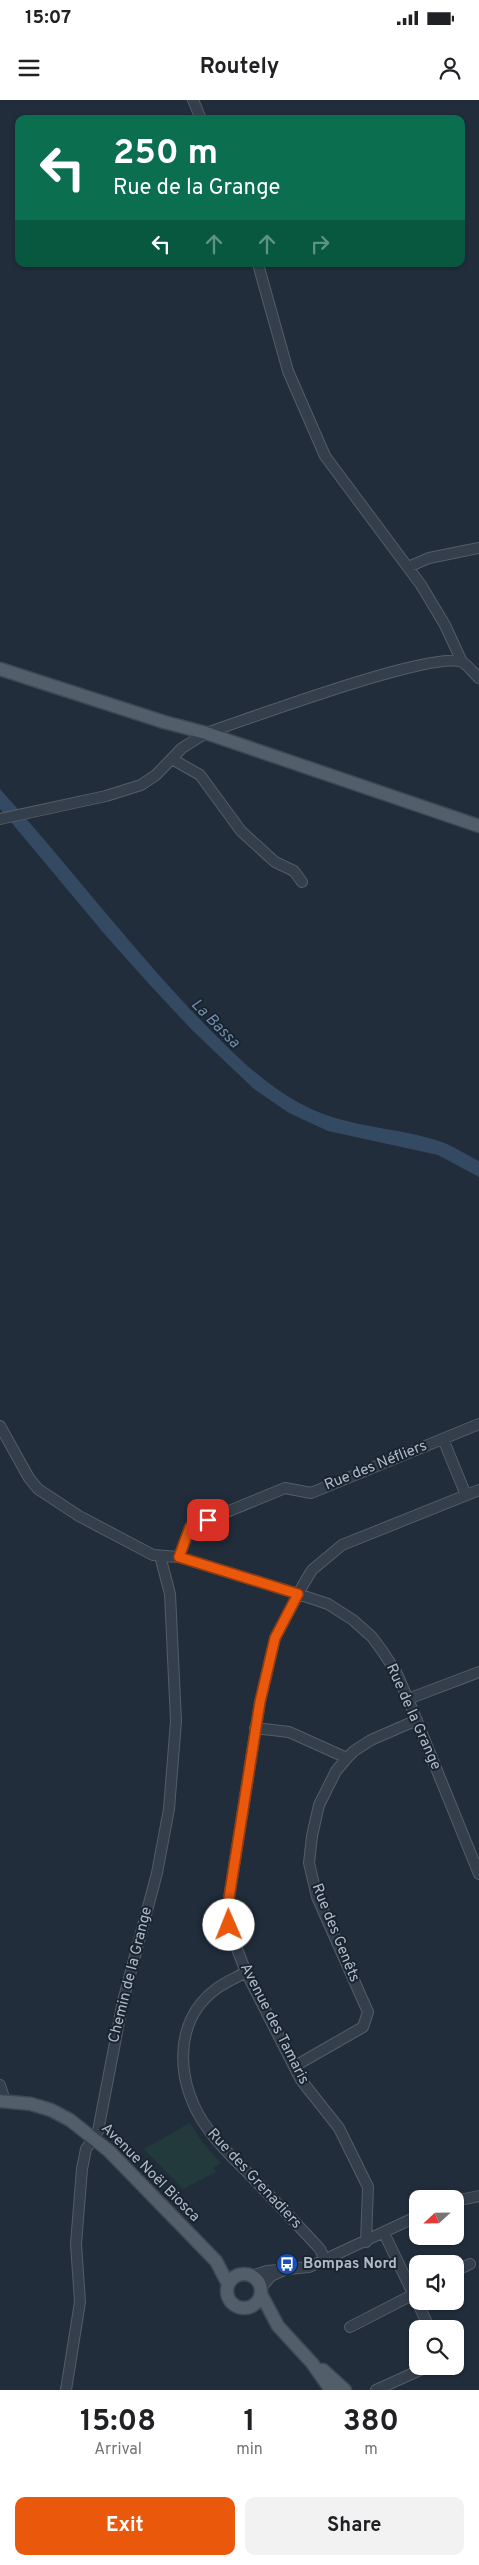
<!DOCTYPE html>
<meta charset="utf-8">
<style>
body{margin:0;font-family:Overpass,sans-serif;background:#f2f2f2;color:#202124;height:100vh;display:flex;flex-direction:column;font-size:19px;white-space:nowrap}
*{box-sizing:border-box;margin:0}
p{font-size:16px;color:#757577}
.icon{flex:none;width:28px;height:28px;fill:none;stroke:currentColor;stroke-width:2;stroke-linecap:round;stroke-linejoin:round}
.map{position:relative;height:2290px;overflow:hidden}
.sheet{display:flex;flex-direction:column;background:#fff;flex:1}
.sheet>*{flex:none}
.top-card{position:absolute;left:15px;top:15px;width:450px;height:152px;border-radius:10px;box-shadow:0 1px 4px #0004;background:#0b6e4f;color:#fff;overflow:hidden}
.needle{width:32px;rotate:248deg}
.tools{position:absolute;left:409px;top:2090px;display:grid;gap:10px}
.tools a{display:grid;place-items:center;width:55px;height:55px;border-radius:10px;background:#fff;box-shadow:0 1px 4px #0004;font-size:25px}
.pin{position:absolute;display:grid;place-items:center;width:42px;height:42px;color:#fff;margin:-21px;border-radius:10px;box-shadow:0 2px 8px #0006}
.me{position:absolute;width:55px;margin:-28px;rotate:359deg;stroke-linejoin:round;filter:drop-shadow(0 0 4px #0008)}
.turn{display:flex;align-items:center;gap:18px;height:105px;padding:0 15px;font-size:22px}
.turn .icon{width:65px;height:65px;stroke-width:2.5}
.turn b{display:block;font-size:35px;line-height:42px}
.lanes{display:flex;align-items:center;height:48px;padding:0 15px;background:#0003;justify-content:center;gap:25px;direction:ltr}
.lanes .off{opacity:.35}
.eta{display:flex;justify-content:space-evenly;align-items:center;height:85px;text-align:center}
.eta b{font-size:30px;font-weight:700;line-height:35px}
.button{display:flex;gap:10px;margin-top:auto;padding:10px 15px}
.button a{flex:1;height:58px;border-radius:10px;background:#ea580c;color:#fff;font-size:20px;font-weight:700;line-height:58px;text-align:center}
.button a+a{background:#f2f2f2;color:#202124}
.status{display:flex;justify-content:space-between;align-items:center;height:35px;padding:0 25px;background:#fff;direction:ltr}
.status svg{height:14px;fill:currentColor}
header{display:flex;justify-content:space-between;align-items:center;height:65px;padding:0 15px;background:#fff;font-size:22px;font-weight:700}
.map>svg:first-child{display:block}
</style>
<div class="status"><b>15:07</b><svg viewBox="0 0 49 12"><path d="M0 12V9h3v3zM5 12V6h3v6zM10 12V3h3v9zM15 12V0h3v12zM26 1h20v11H26zM47 4h2v5h-2z"/></svg></div>
<header><svg class="icon" aria-label="menu" viewBox="0 0 24 24"><path d="M4 6h16M4 12h16M4 18h16"/></svg>Routely<svg class="icon" aria-label="person" viewBox="0 0 24 24"><circle cx="12" cy="8" r="4"/><path d="M4 21q1-7 8-7t8 7"/></svg></header>
<div class="map">
<svg width="479" height="2290" viewBox="0 0 479 2290">
<rect width="100%" height="100%" fill="#212d3b"/>
<path fill="#233a3c" d="M190,2023l12,19 19,21 -8,5 3,4 -33,17 -39,-40z"/>
<path fill="#344a62" d="M0,689c64,71 122,147 187,217 33,34 66,70 107,94 49,29 97,25 148,42 13,5 25,13 37,19v16l-41,-22 -110,-24 -39,-18 -35,-24 -62,-59 -43,-46 -42,-47 -107,-128z"/>
<g fill="none" stroke-linecap="round" stroke-linejoin="round">
<g stroke="#535d69" stroke-width="12">
<path id="minor" d="M193,0l8,19
M258,164l30,107 37,85 96,129 24,40 17,37
M408,467l21,-9 50,-10
M172,659l28,16 41,56 34,31 19,9 8,11
M0,719l106,-23 35,-11 15,-10 26,-27 24,-15c40,-13 226,-83 256,-71 6,3 12,12 17,16
M0,1326l29,52 9,11 41,27 74,39 26,2 119,37 30,10 25,16 19,17 11,15 13,20 12,27 71,175
M443,1339l23,56
M179,1457l11,-30 95,-39 26,5 168,-69
M408,1599l71,-27
M255,1628l34,4 58,26
M246,1872c-10,6 -21,10 -30,17 -46,34 -39,99 -8,140 12,17 27,31 41,45 24,25 48,50 71,75l5,11
M295,1966l68,-39 5,-15 -51,-115 -8,-34 3,-27 7,-31 17,-34 11,-13 7,-7 17,-11 46,-20
M0,1985l5,16
M455,2101l24,-5
M384,2133l46,96
M366,2142l2,-55 -29,-59 -38,-48 -55,-108 -16,-41 -1,-33 31,-196 15,-64 28,-53 9,-15 30,-25 137,-55
M455,2171l15,-7
M251,2176l16,-5 42,-4 109,-51
M261,2188l10,-12 11,-5
M350,2227l68,-35
M66,2290l14,-88 -4,-58 6,-75 4,-20 12,-18 25,-130 34,-128 12,-64 7,-88 -6,-127 -10,-38
M376,2290l53,-24"/>
</g>
<g stroke="#3e4854" stroke-width="15">
<path id="major" d="M0,569l164,53 42,11 273,93
M0,2001l31,3 20,6 19,10 39,31 107,110 12,23
M227 2191a17 17 0 1 1 34 0a17 17 0 1 1-34 0Z
M261,2194l17,32 34,37 19,27
M323,2270l22,20"/>
</g>
<use href="#minor" stroke="#353f4b" stroke-width="10"/>
<use href="#major" stroke="#535e6b" stroke-width="12"/>
</g>
<g fill="none" stroke-linecap="round" stroke-linejoin="round">
<g stroke="#983908" stroke-width="12">
<path id="route" d="M208,1420l-18,7 -11,30 119,37 -23,44 -15,64 -31,196v27"/>
</g>
<use href="#route" stroke="#ea580c" stroke-width="9"/>
</g>
<defs>
<g id="bus-disc" transform="scale(1.125)"><circle r="9.5" fill="#1a4fb4" stroke="#1a2430"/><path d="M-5-6H5V4H4V6H2V4H-2V6H-4V4H-5ZM-3.5-4V0h7V-4ZM-3.5 1.2v1.5H-2V1.2ZM2 1.2v1.5H3.5V1.2Z" fill="#fff"/></g>
</defs>
<g fill-rule="evenodd">
<use href="#bus-disc" x="287" y="2164"/>
</g>
<g text-anchor="middle" dominant-baseline="central" stroke-width="4" stroke-linejoin="round" paint-order="stroke">
<g font-size="15" fill="#b0bac7" stroke="#1a2430">
<text transform="translate(376 1366) rotate(-22)">Rue des Néfliers</text>
<text transform="translate(413 1617) rotate(66)">Rue de la Grange</text>
<text transform="translate(335 1833) rotate(68)">Rue des Genêts</text>
<text transform="translate(131 1875) rotate(-76)">Chemin de la Grange</text>
<text transform="translate(274 1924) rotate(63)">Avenue des Tamaris</text>
<text transform="translate(150 2073) rotate(45)">Avenue Noël Biosca</text>
<text transform="translate(254 2079) rotate(47)">Rue des Grenadiers</text>
</g>
<g font-size="15" font-weight="bold" fill="#b0bac7" stroke="#1a2430" text-anchor="start">
<text x="303" y="2164">Bompas Nord</text>
</g>
<g font-size="16" font-style="italic" fill="#708cab" stroke="#1a2430">
<text transform="translate(215 924) rotate(45)">La Bassa</text>
</g>
</g>
</svg>
<div class="tools">
<a><svg class="needle" viewBox="-14 -14 28 28"><path d="M0-13l5 13h-10z" fill="#e53935"/><path d="M0 13l5-13h-10z" fill="#757577"/></svg></a>
<a><svg class="icon" aria-label="sound" viewBox="0 0 24 24"><path d="M4 9h4l5-4v14l-5-4H4zM17 9q2 3 0 6"/></svg></a>
<a><svg class="icon" aria-label="search" viewBox="0 0 24 24"><circle cx="10" cy="10" r="6"/><path d="M15 15l6 6"/></svg></a>
</div>
<div class="pin" style="left:208px;top:1420px;background:#d93025"><svg class="icon" aria-label="arrive" viewBox="0 0 24 24"><path d="M6 21V4h12l-3 4 3 4H6"/></svg></div>
<svg class="me" style="left:229px;top:1825px" viewBox="-20 -20 40 40"><circle r="19" fill="#fff"/><path d="M0-13L10 11 0 6-10 11z" fill="#ea580c"/></svg>
<div class="top-card">
<div class="turn"><svg class="icon" aria-label="left" viewBox="0 0 24 24"><path d="M17 20v-9H6M10 6l-5 5 5 5"/></svg><div><b>250 m</b>Rue de la Grange</div></div>
<div class="lanes"><svg class="icon" aria-label="left" viewBox="0 0 24 24"><path d="M17 20v-9H6M10 6l-5 5 5 5"/></svg><svg class="icon off" aria-label="ahead" viewBox="0 0 24 24"><path d="M12 20V5M6 11l6-6 6 6"/></svg><svg class="icon off" aria-label="ahead" viewBox="0 0 24 24"><path d="M12 20V5M6 11l6-6 6 6"/></svg><svg class="icon off" aria-label="right" viewBox="0 0 24 24"><path d="M7 20v-9h11M14 6l5 5-5 5"/></svg></div>
</div>
</div>
<section class="sheet">
<div class="eta">
<div><b>15:08</b><p>Arrival</p></div>
<div><b>1</b><p>min</p></div>
<div><b>380</b><p>m</p></div>
</div>
<div class="button"><a>Exit</a><a>Share</a></div>
</section>
